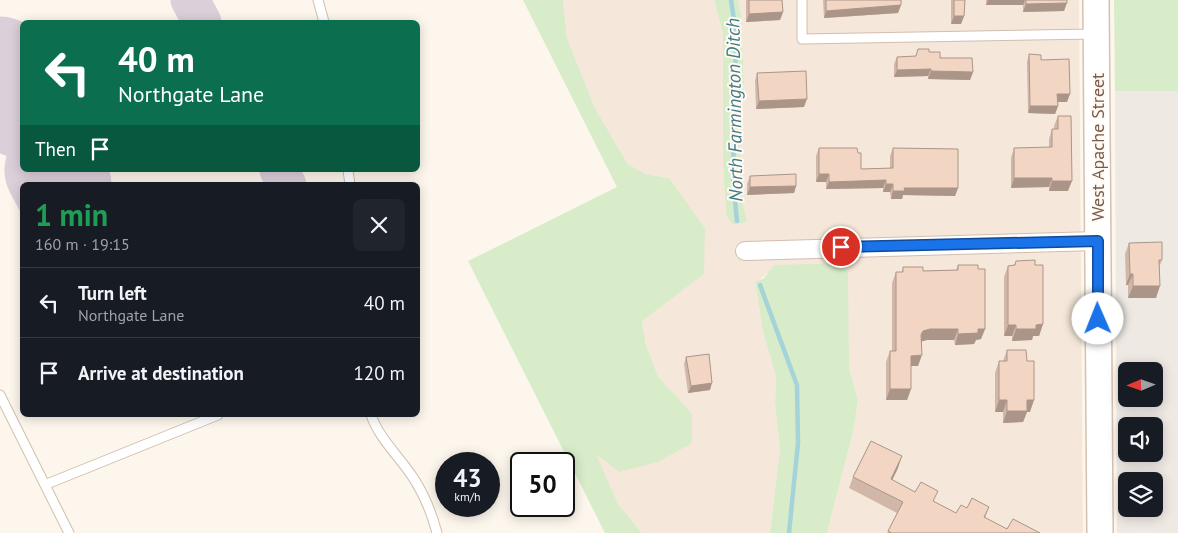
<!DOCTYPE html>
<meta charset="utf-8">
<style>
body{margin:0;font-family:"PT Sans",sans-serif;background:#20242c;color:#f1f3f6;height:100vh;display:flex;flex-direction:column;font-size:19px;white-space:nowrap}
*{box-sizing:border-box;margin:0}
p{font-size:16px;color:#9ea1a6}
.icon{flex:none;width:28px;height:28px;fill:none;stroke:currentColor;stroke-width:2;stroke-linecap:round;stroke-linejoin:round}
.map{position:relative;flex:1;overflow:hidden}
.sheet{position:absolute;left:20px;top:182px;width:400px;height:235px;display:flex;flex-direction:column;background:#171b24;border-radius:8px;box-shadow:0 2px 12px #0003}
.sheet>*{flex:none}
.top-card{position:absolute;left:20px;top:20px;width:400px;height:152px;border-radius:8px;box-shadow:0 2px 12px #0003;background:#0b6e4f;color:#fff;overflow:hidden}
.needle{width:32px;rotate:268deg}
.controls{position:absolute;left:1118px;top:362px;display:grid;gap:10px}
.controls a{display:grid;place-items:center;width:45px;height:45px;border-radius:8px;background:#171b24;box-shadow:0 2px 12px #0003;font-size:25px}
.speed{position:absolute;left:435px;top:452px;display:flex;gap:10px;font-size:25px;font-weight:700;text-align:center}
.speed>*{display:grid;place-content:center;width:65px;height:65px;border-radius:50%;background:#171b24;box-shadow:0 2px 12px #0003;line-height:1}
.speed small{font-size:12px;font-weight:400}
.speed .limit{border:2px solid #111;border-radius:8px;background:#fff;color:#111}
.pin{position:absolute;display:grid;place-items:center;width:42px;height:42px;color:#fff;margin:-21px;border:2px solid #fff;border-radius:50%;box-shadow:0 1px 5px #0007}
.me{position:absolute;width:55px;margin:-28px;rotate:359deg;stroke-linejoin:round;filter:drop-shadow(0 0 4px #0008)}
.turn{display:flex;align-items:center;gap:18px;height:105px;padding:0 15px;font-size:22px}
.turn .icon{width:65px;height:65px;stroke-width:2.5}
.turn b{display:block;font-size:35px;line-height:42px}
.then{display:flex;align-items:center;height:48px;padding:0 15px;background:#0003;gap:10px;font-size:19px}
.round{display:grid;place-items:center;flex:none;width:52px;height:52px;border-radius:8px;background:#20242c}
.summary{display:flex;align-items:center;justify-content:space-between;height:85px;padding:0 15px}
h1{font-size:30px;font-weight:700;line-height:38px;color:#1e9e55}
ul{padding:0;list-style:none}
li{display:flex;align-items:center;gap:15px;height:70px;padding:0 15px;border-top:1px solid #363941}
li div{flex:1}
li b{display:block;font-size:19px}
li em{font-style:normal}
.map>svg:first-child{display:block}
</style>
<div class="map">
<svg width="1178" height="533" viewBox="0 0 1178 533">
<rect width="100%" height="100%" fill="#fdf6ec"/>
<path fill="#f5e8da" d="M563,0h151l9,34v131l3,48 6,12 15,-3 -4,-16 -4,-76 5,-47 -3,-69 -3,-14h341l4,533h-256l26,-101 5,-32 -9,-33 -80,-95 -14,11 8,49 13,45 -1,26 5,46 -10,84h-128l-24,-29 -23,-51 97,-39 -34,-38 -12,-31 -4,-25 13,-10 14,-132 -24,-4 -18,-11 -32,-55 -28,-70z"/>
<path fill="#efe9e4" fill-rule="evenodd" d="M1115,91h63v442h-61zM1126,371h28v28h-28zM1126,426h28v28h-28zM1126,481h28v28h-28z"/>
<path fill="#d8ecc9" d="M523,0h40l4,38 28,70 32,55 18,11 24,4 36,50 -1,46 -62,47 4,24 12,31 34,38v29l-34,19 -39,10 -23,-18 22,50 24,29h-37l-137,-272 149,-74z
M714,0h24l3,14 3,69 -5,47 4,75 4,17 -15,3 -6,-11 -3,-49v-131z
M1114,0h64v91h-63z
M843,263l5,9 1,95 9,33 -5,32 -26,101h-57l10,-84 -5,-46 1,-26 -13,-45 -8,-50 9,-4 10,-13z"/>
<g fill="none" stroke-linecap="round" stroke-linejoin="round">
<path stroke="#a5d3da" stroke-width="4.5" d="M731,0l5,33 -3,148 4,40
M760,285l37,100 1,58 -9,90"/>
<path stroke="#dbcfda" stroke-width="39" d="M190,0l12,22
M279,170l8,15"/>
<path stroke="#dbcfda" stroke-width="99" d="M0,66l22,43
M54,170l8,15"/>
<g stroke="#d1beb0" stroke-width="11">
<path id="lane" d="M318,0l6,22
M802,0v39l294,-5
M348,170l2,15
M0,395l69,138
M371,415c9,25 29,42 43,64 11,17 18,35 23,54
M47,484l171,-69"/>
</g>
<g stroke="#d1beb0" stroke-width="20">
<path id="street" d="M745,251l353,-10"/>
</g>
<g stroke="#d6c0b0" stroke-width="28">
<path id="secondary" d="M1096,0l4,533"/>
</g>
<use href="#lane" stroke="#fff" stroke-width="9"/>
<use href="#street" stroke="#fff" stroke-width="18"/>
<use href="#secondary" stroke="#fff" stroke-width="25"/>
</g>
<path fill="#d1b7a8" d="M746,0h36l1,12 -3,8 -34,2z
M823,0h78v5l-3,8 -74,5z
M951,0h14l-1,16 -3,8h-10z
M986,0h81l-3,11 -41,1v-7h-37z
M929,52l44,20 -3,8 -42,-1v-3l-34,1v-13l3,-7 19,-1z
M1029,54l12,6 26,42h-9v4l-3,8 -27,-1 -1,-51z
M757,73l47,34 -48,2 -1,-28z
M1058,116l10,75h-19v-4l-38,1v-30l3,-10h35v-9l3,-10h2v-3z
M819,148l39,5 3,16 29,-1v-12l3,-8 65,40 -3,8 -52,-1 -1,4h-11l-1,-7h-7v-4l-57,1v-7h-10v-26z
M750,176l46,10 -2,7 -47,2v-11z
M1129,243l33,17 -3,8 -3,30h-28v-13h-2l-1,-31z
M1016,261l19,4 8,59 -4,12h-6l-1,4 -20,1v-5h-8v-59l4,-11 6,-1z
M958,265l20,4 7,60 -4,10 -5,1 -2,4 -19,1 -1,-5h-27l-5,1 -4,25h-7v23l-4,11h-21v-38l4,-11h2v-68l4,-11h6l1,-5 20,4 33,-1z
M1007,350l20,11 3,51h-3l-4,10 -20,1v-11h-8v-39l4,-12h4z
M686,357l24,33 -22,3 -4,-29z
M898,468l-6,12 64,33 11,-5 22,-1 -4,11 22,11 33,4h-153l10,-20 -48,-25 4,-11z"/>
<path fill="#aa9588" d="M988,0h37l-2,5h-37z
M1067,3l-3,8 -41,1 3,-8z
M901,5l-3,8 -74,5 2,-7z
M783,12l-3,8 -34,2 3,-8z
M954,16h10l-3,8h-10z
M931,69l-3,7 -34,1 3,-7z
M931,71l42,1 -3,8 -42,-1z
M1057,94h13l-3,8h-13z
M807,99l-3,8 -48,2 3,-8z
M1030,106h28l-3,8 -27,-1z
M819,174h10l-3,8h-10z
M1014,178h38l-3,9 -38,1z
M886,180l-3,8 -57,1 3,-7z
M1052,181h20l-4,10h-19z
M886,184h7l-3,8h-7z
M796,186l-2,7 -47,2 3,-8z
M904,188h54l-3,8 -52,-1 -1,4h-11l2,-8z
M1130,274h3l-5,11h-2z
M1133,286h27l-4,12h-28z
M1043,324l-4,12h-6l-1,4 -20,1 4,-12 20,-4z
M1008,325h8l-4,11h-8z
M930,329h28l-4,11h-27l-7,2 -2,4 5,-15z
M978,329h7l-4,10 -5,1 -2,4 -19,1 3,-11z
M922,355l-4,11h-11l4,-10z
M712,383l-2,7 -22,3 3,-7z
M890,389h21l-4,11h-21z
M999,400h8l-4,12h-8z
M1027,400h7l-4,12h-3l-4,10 -20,1 4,-12z
M902,456l-4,12 -11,23 4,-12z"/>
<path fill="#f3d5c3" stroke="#aa9588" d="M749,0h33l1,12 -34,2z
M826,0h75v5l-75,6z
M954,0h11l-1,16h-10z
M1026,0h41v3l-41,1z
M918,49h11v3h11v6h32l1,14 -42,-1v-2l-34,1v-13l19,-1z
M1029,54l12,1v5l28,-1 1,35h-13l1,12h-28z
M806,71l1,28 -48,2 -2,-28z
M1058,116h13l1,65h-20v-3h-38v-30l38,-1v-18h6z
M819,148h38l1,5h3v16l32,-1v-20l65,1v39h-54l1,3h-12v-7h-7v-4l-57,2v-8h-10z
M796,174v12l-46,1v-11z
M1162,242v18h-3l1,26h-27v-12h-3l-1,-31z
M1035,260v5h8v59l-7,1v4h-20v-4h-8v-59l7,-1 1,-4z
M958,265h20v4h7v60h-7v4l-20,1v-5h-28l-7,2 -2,4 1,20 -11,1v33h-21v-38h6v-79h7v-5h20v4l35,-1z
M1007,350h19l1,11h7v39h-7v11h-20v-11h-8v-39h8z
M709,354l3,29 -21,3 -5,-29z
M871,441l31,15 -11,23 24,13 6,-10 17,9 -5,10 23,12 5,-8 6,3 5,-10 17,9 -5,10 23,12 6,-10 27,14h-148l-4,-2 15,-29 -50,-25z"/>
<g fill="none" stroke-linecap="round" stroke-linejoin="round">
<g stroke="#114b97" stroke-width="12">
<path id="route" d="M841,247l257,-6v78"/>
</g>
<use href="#route" stroke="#1a73e8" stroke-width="9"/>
</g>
<g text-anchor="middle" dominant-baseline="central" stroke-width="4" stroke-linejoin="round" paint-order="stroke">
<g font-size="18" fill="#7a5c4d" stroke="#fffaf3">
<text transform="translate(1097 147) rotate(-90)">West Apache Street</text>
</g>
<g font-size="19" font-style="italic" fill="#437c86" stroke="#fffaf3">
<text transform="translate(734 110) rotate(-91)">North Farmington Ditch</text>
</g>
</g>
</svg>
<div class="controls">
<a><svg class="needle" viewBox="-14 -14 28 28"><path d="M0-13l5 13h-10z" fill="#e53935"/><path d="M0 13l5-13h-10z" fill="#9ea1a6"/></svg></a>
<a><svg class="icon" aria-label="sound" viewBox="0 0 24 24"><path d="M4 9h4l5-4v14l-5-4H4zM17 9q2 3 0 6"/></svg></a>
<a><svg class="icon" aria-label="layers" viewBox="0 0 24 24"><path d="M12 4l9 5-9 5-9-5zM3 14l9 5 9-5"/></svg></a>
</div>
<div class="speed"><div>43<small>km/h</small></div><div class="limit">50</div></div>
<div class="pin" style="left:841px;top:247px;background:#d93025"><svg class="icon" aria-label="arrive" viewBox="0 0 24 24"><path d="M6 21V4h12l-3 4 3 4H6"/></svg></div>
<svg class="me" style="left:1098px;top:319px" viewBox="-20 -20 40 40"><circle r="19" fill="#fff"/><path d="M0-13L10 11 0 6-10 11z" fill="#1a73e8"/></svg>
<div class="top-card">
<div class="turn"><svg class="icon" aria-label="left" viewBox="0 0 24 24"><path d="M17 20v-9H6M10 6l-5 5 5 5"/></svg><div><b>40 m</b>Northgate Lane</div></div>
<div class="then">Then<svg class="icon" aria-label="arrive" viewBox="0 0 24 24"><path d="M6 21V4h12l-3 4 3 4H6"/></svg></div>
</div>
<section class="sheet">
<div class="summary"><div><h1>1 min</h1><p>160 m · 19:15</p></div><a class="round"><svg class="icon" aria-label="close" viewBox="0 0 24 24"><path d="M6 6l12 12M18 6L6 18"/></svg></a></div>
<ul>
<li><svg class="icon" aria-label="left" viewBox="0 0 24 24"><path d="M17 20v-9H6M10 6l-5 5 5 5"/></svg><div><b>Turn left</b><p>Northgate Lane</p></div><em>40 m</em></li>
<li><svg class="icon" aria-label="arrive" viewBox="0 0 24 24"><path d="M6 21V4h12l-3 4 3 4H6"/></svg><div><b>Arrive at destination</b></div><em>120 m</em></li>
</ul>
</section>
</div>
